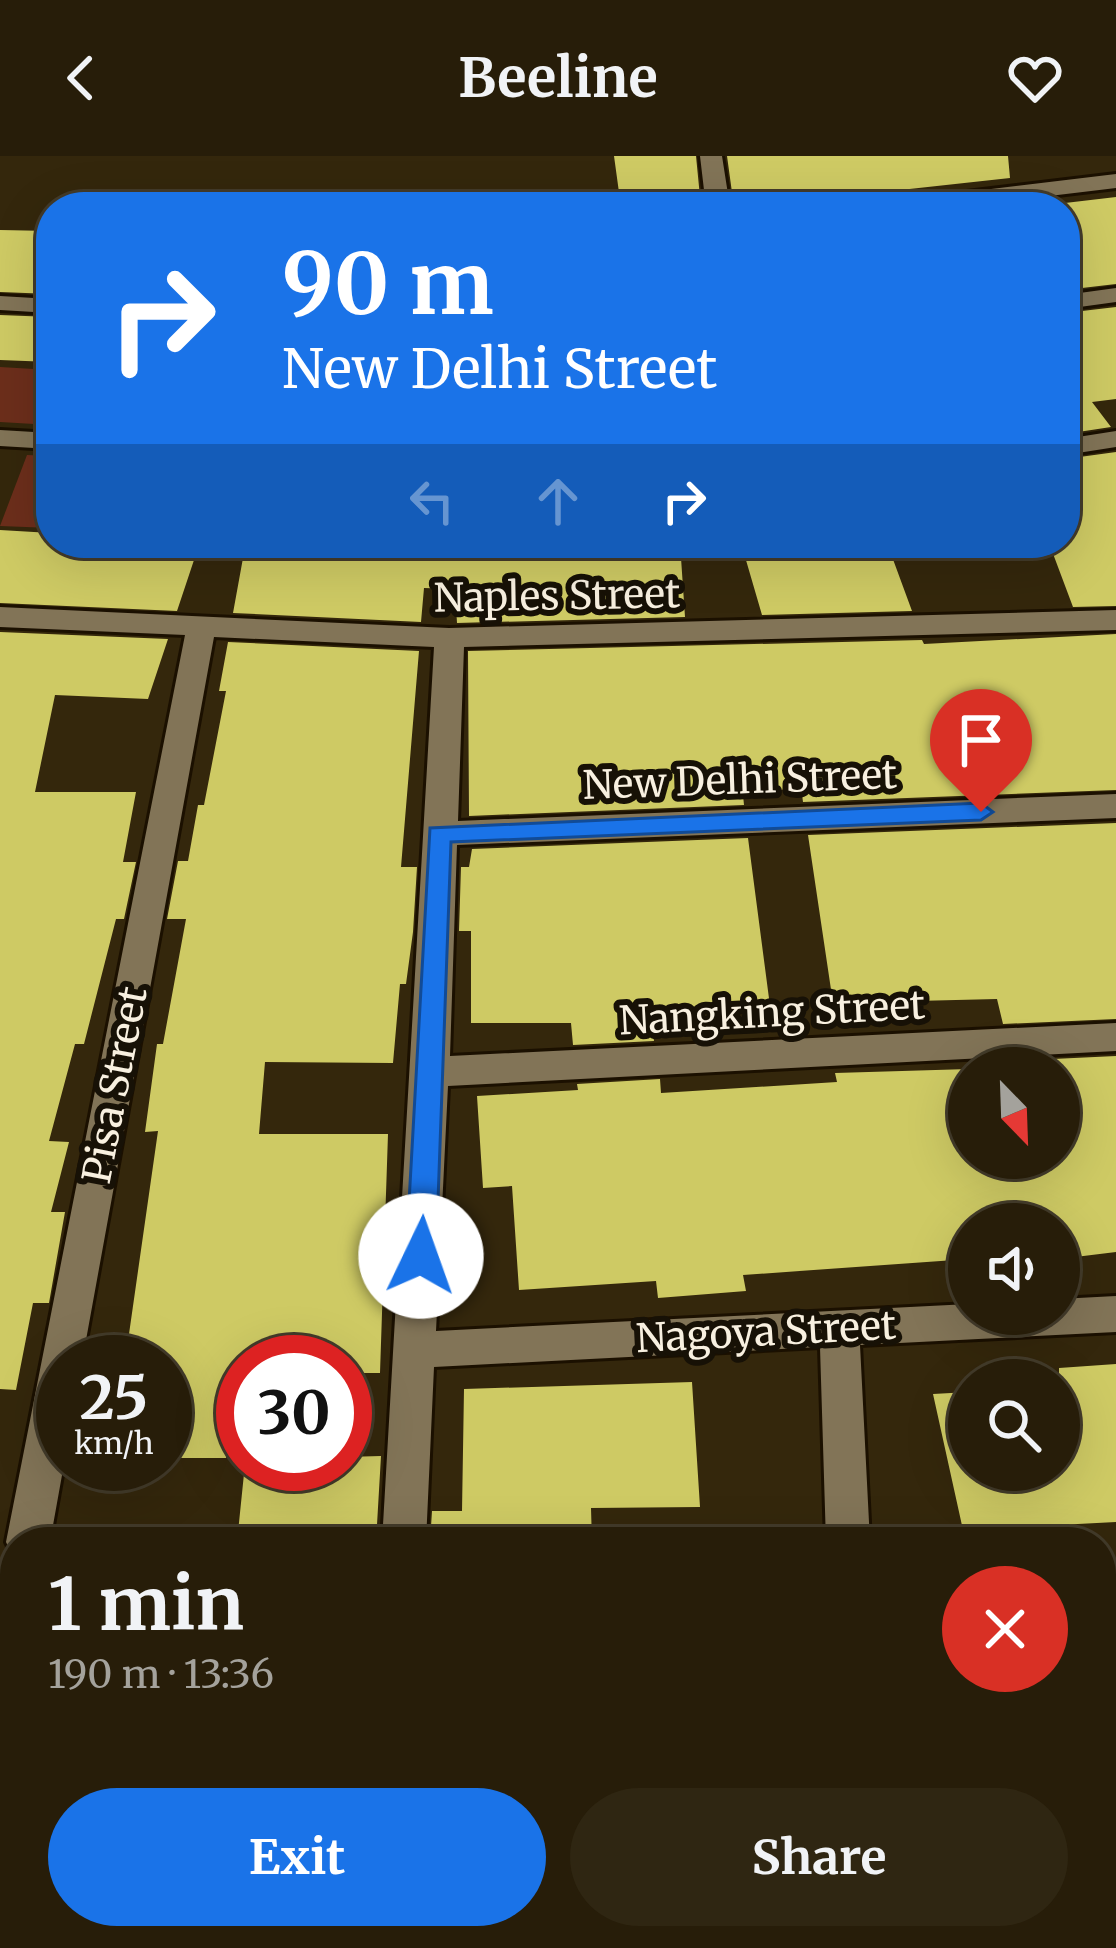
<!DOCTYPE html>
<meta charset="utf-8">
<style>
body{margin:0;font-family:Merriweather,serif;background:#2f2612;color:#f1f3f6;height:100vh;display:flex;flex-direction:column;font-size:45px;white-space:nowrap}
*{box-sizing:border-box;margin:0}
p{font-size:39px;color:#a4a29c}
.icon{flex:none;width:66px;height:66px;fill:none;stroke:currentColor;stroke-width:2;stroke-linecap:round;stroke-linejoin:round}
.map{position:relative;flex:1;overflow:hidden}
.side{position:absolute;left:0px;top:1371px;width:1116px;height:423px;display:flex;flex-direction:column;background:#271d09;border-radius:48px 48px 0 0;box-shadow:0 12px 48px #0002,0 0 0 3px #433b2a}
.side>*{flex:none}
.guide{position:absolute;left:36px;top:36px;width:1044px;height:366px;border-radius:48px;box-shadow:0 12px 48px #0002,0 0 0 3px #433b2a;background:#1a73e8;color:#fff;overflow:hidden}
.needle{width:78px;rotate:157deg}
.controls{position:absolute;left:948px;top:891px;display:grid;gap:24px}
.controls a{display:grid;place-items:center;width:132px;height:132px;border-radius:50%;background:#271d09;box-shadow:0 12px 48px #0002,0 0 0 3px #433b2a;font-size:60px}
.speed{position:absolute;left:36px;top:1179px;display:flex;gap:24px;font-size:60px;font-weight:700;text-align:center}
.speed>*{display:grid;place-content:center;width:156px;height:156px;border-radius:50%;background:#271d09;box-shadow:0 12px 48px #0002,0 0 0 3px #433b2a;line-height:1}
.speed small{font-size:30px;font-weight:400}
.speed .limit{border:18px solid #d22;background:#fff;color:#111}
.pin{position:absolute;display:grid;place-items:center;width:102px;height:102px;color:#fff;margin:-123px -51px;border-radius:50% 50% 50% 0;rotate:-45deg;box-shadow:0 0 12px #0007}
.pin .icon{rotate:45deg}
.me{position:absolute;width:132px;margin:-66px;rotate:3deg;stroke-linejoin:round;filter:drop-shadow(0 0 9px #0008)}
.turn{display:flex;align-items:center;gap:42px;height:252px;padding:0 48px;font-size:54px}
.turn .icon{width:156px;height:156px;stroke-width:2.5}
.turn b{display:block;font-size:84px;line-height:102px}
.lanes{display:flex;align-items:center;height:114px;padding:0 48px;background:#0003;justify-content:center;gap:60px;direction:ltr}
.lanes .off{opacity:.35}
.round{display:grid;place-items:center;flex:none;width:126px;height:126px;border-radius:63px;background:#2f2612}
.headline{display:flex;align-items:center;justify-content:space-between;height:204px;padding:0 48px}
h1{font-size:72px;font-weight:700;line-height:90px}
.primary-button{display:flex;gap:24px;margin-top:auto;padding:24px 48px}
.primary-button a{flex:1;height:138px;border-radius:72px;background:#1a73e8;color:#fff;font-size:48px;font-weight:700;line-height:138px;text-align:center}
.primary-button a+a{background:#2f2612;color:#f1f3f6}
header{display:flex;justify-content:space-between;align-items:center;height:156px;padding:0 48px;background:#271d09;font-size:54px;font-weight:700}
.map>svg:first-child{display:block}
</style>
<header><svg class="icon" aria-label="back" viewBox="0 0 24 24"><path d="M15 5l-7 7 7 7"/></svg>Beeline<svg class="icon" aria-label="heart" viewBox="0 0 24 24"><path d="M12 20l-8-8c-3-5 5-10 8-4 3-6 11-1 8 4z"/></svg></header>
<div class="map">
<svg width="1116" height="1792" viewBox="0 0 1116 1792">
<rect width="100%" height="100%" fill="#34270c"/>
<path fill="#6c2e1b" d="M0,211l51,3v55l-51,-3z
M27,299l24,1v72l-51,-2z"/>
<path fill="#ceca64" d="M614,0h82l5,51h-80z
M727,0h281l2,22 -201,22 4,7h-79z
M1116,41v87l-51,6v-87z
M0,74l51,1v63l-51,-2z
M1116,151v92l-24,3 19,25 -46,7v-121z
M0,159l51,2v45l-51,-2z
M1116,296v154l-43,1 -24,-64h16v-84z
M0,374l51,3v10l148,2 -22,66 -177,-8z
M257,387h423l5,74 -228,6 -2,-34 -31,-1 -3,34 -188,-9 12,-66z
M741,387h146l25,68 -150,4z
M0,476l168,7 -20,60 -93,-4 -20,97h101l-13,70h13l-12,57h-8l-32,125h-9l-26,97 20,1 -18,70h14l-16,91h-16l-17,87 -16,-1z
M1116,478v156l-313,12 -2,-15 -58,8 1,10 -275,11 -1,-165 454,-11 2,4z
M228,486l191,9 -18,216h16l-4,65 -7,52h-6l-7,79 -128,-1 -6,72h129l-8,239h-35v-11h-107l-12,96h-61v-96h-40l33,-231 -13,1 12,-88h6l23,-125h-19l11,-58h10l10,-56h6l22,-114h-7z
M1116,667v196l-113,5 -6,-25 -164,4 -25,-168z
M748,682l22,168 -108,3v11l-11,1 3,20 -81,4 -2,-22h-100v-92h-12l2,-64h8l3,-18z
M1116,900v196l-57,7v-35h-90v35l-226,16 3,16 -88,7 -2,-17 -137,9 -7,-104 -29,2 -6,-92 101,-6 -1,-6 83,-5 1,14 176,-11 -2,-9 134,-4v89h90v-90h-45l-1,-7z
M1116,1208v158l-153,8 -30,-136 36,-2v78h90v-102z
M692,1226l8,125 -109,1 1,34h-162l2,-31h30l2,-122z
M381,1300l-5,86h-139l8,-78h100v-7z"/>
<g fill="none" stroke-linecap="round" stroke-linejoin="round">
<g stroke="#1b1000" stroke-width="6">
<path id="minor" d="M700,0h22l8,51h-24z
M1116,18v14l-158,19h-70l12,-7z
M1116,132v14l-51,7v-14z
M0,140l51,3v14l-51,-3z
M0,451l449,21 667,-18v20l-652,17 -6,174 658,-27v24l-659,27 -7,211 666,-33v28l-668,35 -12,245 533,-27v10h90v-15l57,-3v36l-256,13 10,197h-44l-6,-195 -386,20 -8,175h-44l52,-895 -220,-10 -132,725h-19l1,102 -14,78h-35l-2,15 -7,-15 179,-907 -185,-8z
M15,1435v119l-15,6v-119z
M1116,1543v46l-15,1v-46z
M353,1779h50v13h-50z
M841,1779h50l1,13h-50z"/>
</g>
<g stroke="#1b1000" stroke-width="6">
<path id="tertiary" d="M0,274l51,3v16l-51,-3z
M1116,275v16l-51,8v-16z"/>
</g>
<use href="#minor" fill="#827457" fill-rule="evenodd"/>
<use href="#tertiary" fill="#827457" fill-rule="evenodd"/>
</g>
<path fill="#1a73e8" stroke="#114b97" stroke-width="3" d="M981,647l12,9 -12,8 -530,22 -15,414 -15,13 -10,-4 -5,-9 24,-428z"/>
<g text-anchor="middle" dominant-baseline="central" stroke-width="12" stroke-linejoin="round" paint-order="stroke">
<g font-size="39" fill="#f8f0e0" stroke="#171106">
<text transform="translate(557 440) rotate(-1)">Naples Street</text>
<text transform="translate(740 624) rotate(-2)">New Delhi Street</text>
<text transform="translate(772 857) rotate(-3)">Nangking Street</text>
<text transform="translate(115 929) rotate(-79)">Pisa Street</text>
<text transform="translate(766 1176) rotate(-3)">Nagoya Street</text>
</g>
</g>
</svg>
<div class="controls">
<a><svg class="needle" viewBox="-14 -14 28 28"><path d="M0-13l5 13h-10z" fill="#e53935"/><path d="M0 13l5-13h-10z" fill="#a4a29c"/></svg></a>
<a><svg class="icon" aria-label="sound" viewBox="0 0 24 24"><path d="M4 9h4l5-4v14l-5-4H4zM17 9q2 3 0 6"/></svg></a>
<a><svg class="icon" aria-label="search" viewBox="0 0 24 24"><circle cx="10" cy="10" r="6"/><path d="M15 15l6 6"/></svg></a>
</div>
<div class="speed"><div>25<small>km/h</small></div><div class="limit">30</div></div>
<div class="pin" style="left:981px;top:656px;background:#d93025"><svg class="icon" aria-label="arrive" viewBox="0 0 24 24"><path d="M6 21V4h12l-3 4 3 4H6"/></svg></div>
<svg class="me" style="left:421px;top:1100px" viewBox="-20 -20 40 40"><circle r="19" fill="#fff"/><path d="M0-13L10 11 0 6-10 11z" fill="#1a73e8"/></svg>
<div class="guide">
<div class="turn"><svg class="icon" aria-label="right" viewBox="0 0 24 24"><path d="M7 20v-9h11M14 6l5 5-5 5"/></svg><div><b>90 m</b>New Delhi Street</div></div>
<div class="lanes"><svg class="icon off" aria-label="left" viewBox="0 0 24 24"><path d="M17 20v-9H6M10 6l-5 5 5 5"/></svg><svg class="icon off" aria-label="ahead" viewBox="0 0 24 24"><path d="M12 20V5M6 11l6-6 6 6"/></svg><svg class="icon" aria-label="right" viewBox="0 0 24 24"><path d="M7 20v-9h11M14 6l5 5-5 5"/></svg></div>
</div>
<section class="side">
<div class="headline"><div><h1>1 min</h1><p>190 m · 13:36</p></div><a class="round" style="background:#d93025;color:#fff"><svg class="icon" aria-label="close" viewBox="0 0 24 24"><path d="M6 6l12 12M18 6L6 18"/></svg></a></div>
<div class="primary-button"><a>Exit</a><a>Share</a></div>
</section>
</div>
